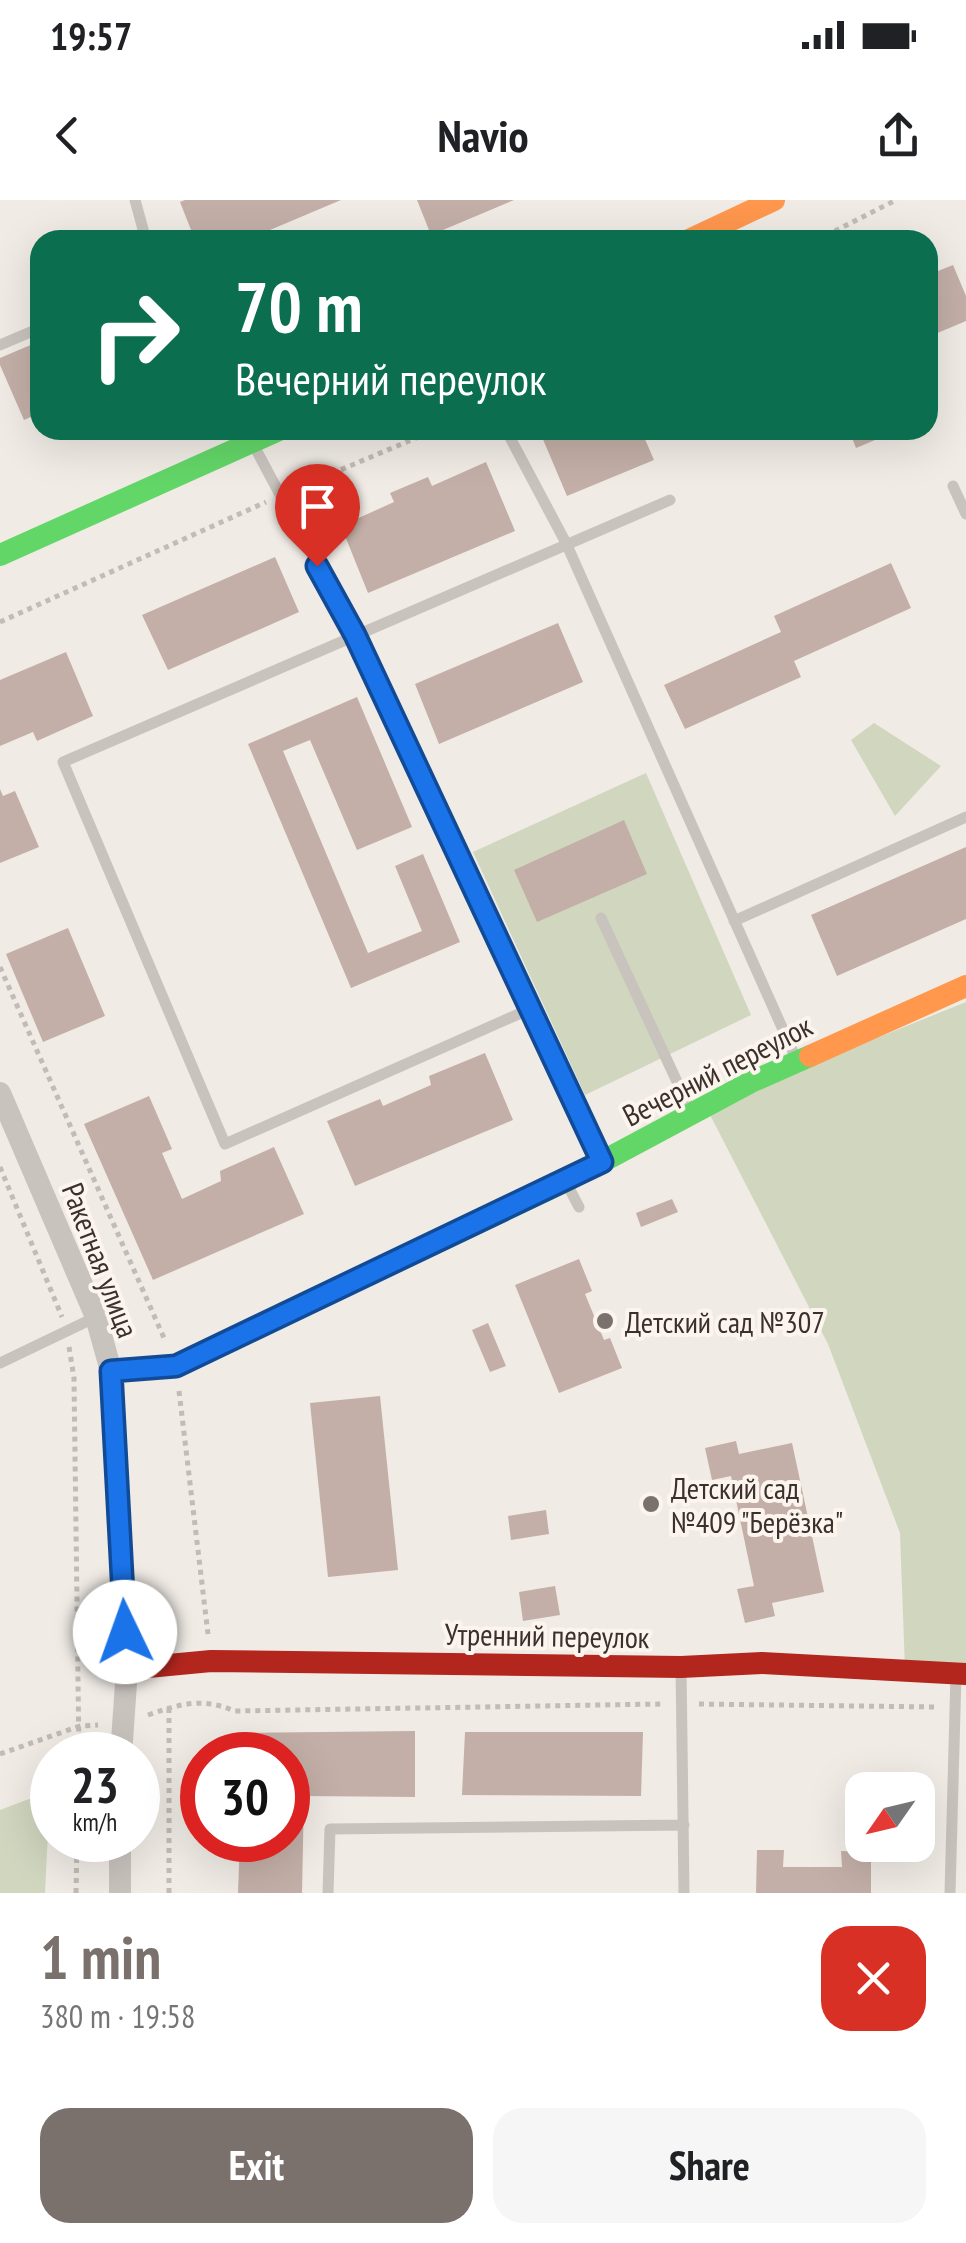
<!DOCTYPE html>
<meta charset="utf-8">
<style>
body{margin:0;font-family:"PT Sans Narrow",sans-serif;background:#f6f6f6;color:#202124;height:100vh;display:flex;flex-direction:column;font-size:38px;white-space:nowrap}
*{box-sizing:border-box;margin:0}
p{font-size:32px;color:#757577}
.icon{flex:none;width:55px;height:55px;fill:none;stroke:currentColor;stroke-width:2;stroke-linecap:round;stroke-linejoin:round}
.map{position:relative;height:1693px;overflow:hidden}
.details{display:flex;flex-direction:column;background:#fff;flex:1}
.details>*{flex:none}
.top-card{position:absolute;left:30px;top:30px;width:908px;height:210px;border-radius:30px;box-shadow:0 10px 40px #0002;background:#0b6e4f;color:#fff;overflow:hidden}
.needle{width:65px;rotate:236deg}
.controls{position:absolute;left:845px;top:1572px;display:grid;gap:20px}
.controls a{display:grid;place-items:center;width:90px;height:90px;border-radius:20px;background:#fff;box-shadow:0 10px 40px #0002;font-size:50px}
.speed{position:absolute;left:30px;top:1532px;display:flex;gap:20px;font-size:50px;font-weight:700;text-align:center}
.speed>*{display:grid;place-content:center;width:130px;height:130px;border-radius:50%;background:#fff;box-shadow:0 10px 40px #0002;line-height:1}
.speed small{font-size:25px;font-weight:400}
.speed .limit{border:15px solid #d22;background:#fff;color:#111}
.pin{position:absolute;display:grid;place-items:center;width:85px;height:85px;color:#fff;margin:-102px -42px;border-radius:50% 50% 50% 0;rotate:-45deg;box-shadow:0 0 10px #0007}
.pin .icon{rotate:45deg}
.me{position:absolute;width:110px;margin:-55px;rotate:357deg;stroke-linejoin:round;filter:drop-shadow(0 0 8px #0008)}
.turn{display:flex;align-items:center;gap:35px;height:210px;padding:0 40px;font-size:45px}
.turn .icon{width:130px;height:130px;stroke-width:2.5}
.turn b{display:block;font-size:70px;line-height:85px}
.round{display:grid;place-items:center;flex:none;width:105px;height:105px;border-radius:30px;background:#f6f6f6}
.summary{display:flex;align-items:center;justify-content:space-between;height:170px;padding:0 40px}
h1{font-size:60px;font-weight:700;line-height:75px;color:#7a716c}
.button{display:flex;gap:20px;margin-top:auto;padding:20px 40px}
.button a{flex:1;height:115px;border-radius:30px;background:#7a716c;color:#fff;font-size:40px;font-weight:700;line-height:115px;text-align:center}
.button a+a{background:#f6f6f6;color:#202124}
.status{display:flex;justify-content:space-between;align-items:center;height:70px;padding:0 50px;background:#fff;direction:ltr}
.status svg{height:28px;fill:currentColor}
header{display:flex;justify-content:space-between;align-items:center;height:130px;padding:0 40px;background:#fff;font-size:45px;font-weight:700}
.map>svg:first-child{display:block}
</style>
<div class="status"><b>19:57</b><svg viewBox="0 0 49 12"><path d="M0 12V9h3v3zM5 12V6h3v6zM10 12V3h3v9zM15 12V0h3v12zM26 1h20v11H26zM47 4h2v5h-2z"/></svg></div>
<header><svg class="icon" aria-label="back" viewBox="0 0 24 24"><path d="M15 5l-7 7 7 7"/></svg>Navio<svg class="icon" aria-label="share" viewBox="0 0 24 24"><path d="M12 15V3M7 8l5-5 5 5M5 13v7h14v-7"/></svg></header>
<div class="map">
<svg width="966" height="1693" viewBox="0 0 966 1693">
<rect width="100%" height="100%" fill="#f0ebe5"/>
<path fill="#d1d6bf" d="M874,523l67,43 -46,50 -44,-76z
M646,573l105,242 -166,80 -112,-243z
M966,802v668l-61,-1 -5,-136 -72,-189 -122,-237z
M50,1591l-5,102h-45v-83z"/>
<path fill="#c3afa7" d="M185,0h156l-95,40h-51l-15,-38z
M417,0h97l-83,35z
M953,65l13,31v25l-38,16v-62z
M40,141v72l-16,7 -24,-55v-7z
M560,230h81l13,30 -87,36 -25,-59z
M849,230h50l-43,18z
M486,262l29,69 -147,62 -27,-67 53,-24 -4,-9 38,-16 4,9z
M275,357l24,55 -131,58 -26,-55z
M891,363l20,45 -117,53 7,16 -116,52 -21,-44 117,-53 -7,-16z
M558,423l25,59 -144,62 -24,-60z
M66,452l27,64 -56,25 -4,-9 -33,14v-66z
M357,497l55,130 -55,23 -47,-110 -27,11 85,202 54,-22 -27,-65 28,-12 37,88 -109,46 -103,-244z
M0,589l3,7 12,-5 24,56 -39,16z
M624,620l23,54 -110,48 -23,-52z
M966,647v72l-129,57 -26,-61z
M68,728l37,88 -62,26 -37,-88z
M485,853l28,67 -158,66 -28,-65 53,-22 3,7 48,-21 -2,-9z
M149,896l23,53 -10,4 20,46 39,-18 -1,-10 54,-24 30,67 -151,66 -69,-156z
M672,999l6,13 -37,15 -5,-14z
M579,1059l13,32 -7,3 19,46 6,-2 12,30 -63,25 -44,-108z
M488,1123l18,43 -16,6 -18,-42z
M380,1196l18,174 -70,7 -18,-174z
M736,1241l3,13 53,-11 32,149 -52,11 3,13 -30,7 -8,-34 17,-3 -23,-110 -19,4 -7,-32z
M546,1310l3,24 -38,6 -3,-24z
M555,1386l5,29 -37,6 -4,-29z
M415,1531v66l-111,-1 -2,97h-64l2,-53h48v-85h-45v-22z
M465,1532h178l-2,64 -179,-1z
M757,1650h27l-1,17h59l-1,-16 30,1v41h-115z"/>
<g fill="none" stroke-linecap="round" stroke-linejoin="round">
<path stroke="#c2bbb6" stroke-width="5" stroke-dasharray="5 5" stroke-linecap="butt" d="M817,40l79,-40
M295,289l140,-59
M0,422l266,-120
M0,767l164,371
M0,967l62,150
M69,1147l5,31 5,377
M179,1191l29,243
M699,1504l239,3
M169,1508v185
M148,1515c31,-11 55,-18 86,-4l429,-7
M0,1554l80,-28 18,-1
M76,1693l1,-53"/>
<path stroke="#c9c3be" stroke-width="11" d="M135,0l11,40
M0,145l40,-17
M506,230l60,113 231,518
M252,242l103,193 245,523
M953,286l13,28
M601,718l91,196
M734,721l232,-104
M530,809l-305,135 -162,-382 607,-262
M567,984l12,23
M0,1163l96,-46
M681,1467l3,226
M328,1693l2,-64 354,-4
M950,1693l6,-219"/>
<path stroke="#c9c3be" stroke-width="22" d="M0,893l96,224 15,54 16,298 -6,86
M120,1693v-53"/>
<path stroke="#63d668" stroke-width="22" d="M0,355l279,-125
M111,1171l65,-5 390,-185 185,-99 59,-26"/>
<path stroke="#ff974d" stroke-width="22" d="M689,40l85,-40
M810,856l156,-70"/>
<path stroke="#b3261e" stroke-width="22" d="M127,1469l84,-8 470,6 81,-4 204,11"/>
</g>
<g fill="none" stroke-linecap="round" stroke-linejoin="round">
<g stroke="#114b97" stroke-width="25">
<path id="route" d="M125,1432l-14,-261 65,-5 426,-204 -247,-527 -38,-69"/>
</g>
<use href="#route" stroke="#1a73e8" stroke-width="18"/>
</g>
<g fill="#7a716c" stroke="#fbf5ee" stroke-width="4">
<circle cx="605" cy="1121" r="10"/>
<circle cx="651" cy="1304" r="10"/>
</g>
<g text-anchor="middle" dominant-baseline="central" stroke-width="8" stroke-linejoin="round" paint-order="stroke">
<g font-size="30" fill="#3b302b" stroke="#fbf5ee">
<text transform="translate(717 870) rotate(-27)">Вечерний переулок</text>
<text transform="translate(101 1060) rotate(69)">Ракетная улица</text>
<text transform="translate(547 1435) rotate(1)">Утренний переулок</text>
</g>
<g font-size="30" fill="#3b302b" stroke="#fbf5ee" text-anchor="start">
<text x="625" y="1121">Детский сад №307</text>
<text x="671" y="1287">Детский сад<tspan x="671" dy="34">№409 "Берёзка"</tspan></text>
</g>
</g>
</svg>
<div class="controls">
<a><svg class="needle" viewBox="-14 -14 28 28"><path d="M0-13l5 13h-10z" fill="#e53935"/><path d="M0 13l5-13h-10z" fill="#757577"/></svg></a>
</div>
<div class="speed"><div>23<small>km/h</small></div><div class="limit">30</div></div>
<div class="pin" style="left:317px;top:366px;background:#d93025"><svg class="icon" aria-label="arrive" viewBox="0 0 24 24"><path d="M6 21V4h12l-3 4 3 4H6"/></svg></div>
<svg class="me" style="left:125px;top:1432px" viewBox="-20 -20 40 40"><circle r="19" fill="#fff"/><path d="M0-13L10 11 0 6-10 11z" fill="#1a73e8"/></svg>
<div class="top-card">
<div class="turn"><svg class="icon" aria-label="right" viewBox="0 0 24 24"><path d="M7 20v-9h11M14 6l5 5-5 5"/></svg><div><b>70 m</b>Вечерний переулок</div></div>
</div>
</div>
<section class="details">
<div class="summary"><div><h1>1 min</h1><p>380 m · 19:58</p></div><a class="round" style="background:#d93025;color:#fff"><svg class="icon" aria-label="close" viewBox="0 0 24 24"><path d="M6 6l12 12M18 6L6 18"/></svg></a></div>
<div class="button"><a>Exit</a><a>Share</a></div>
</section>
